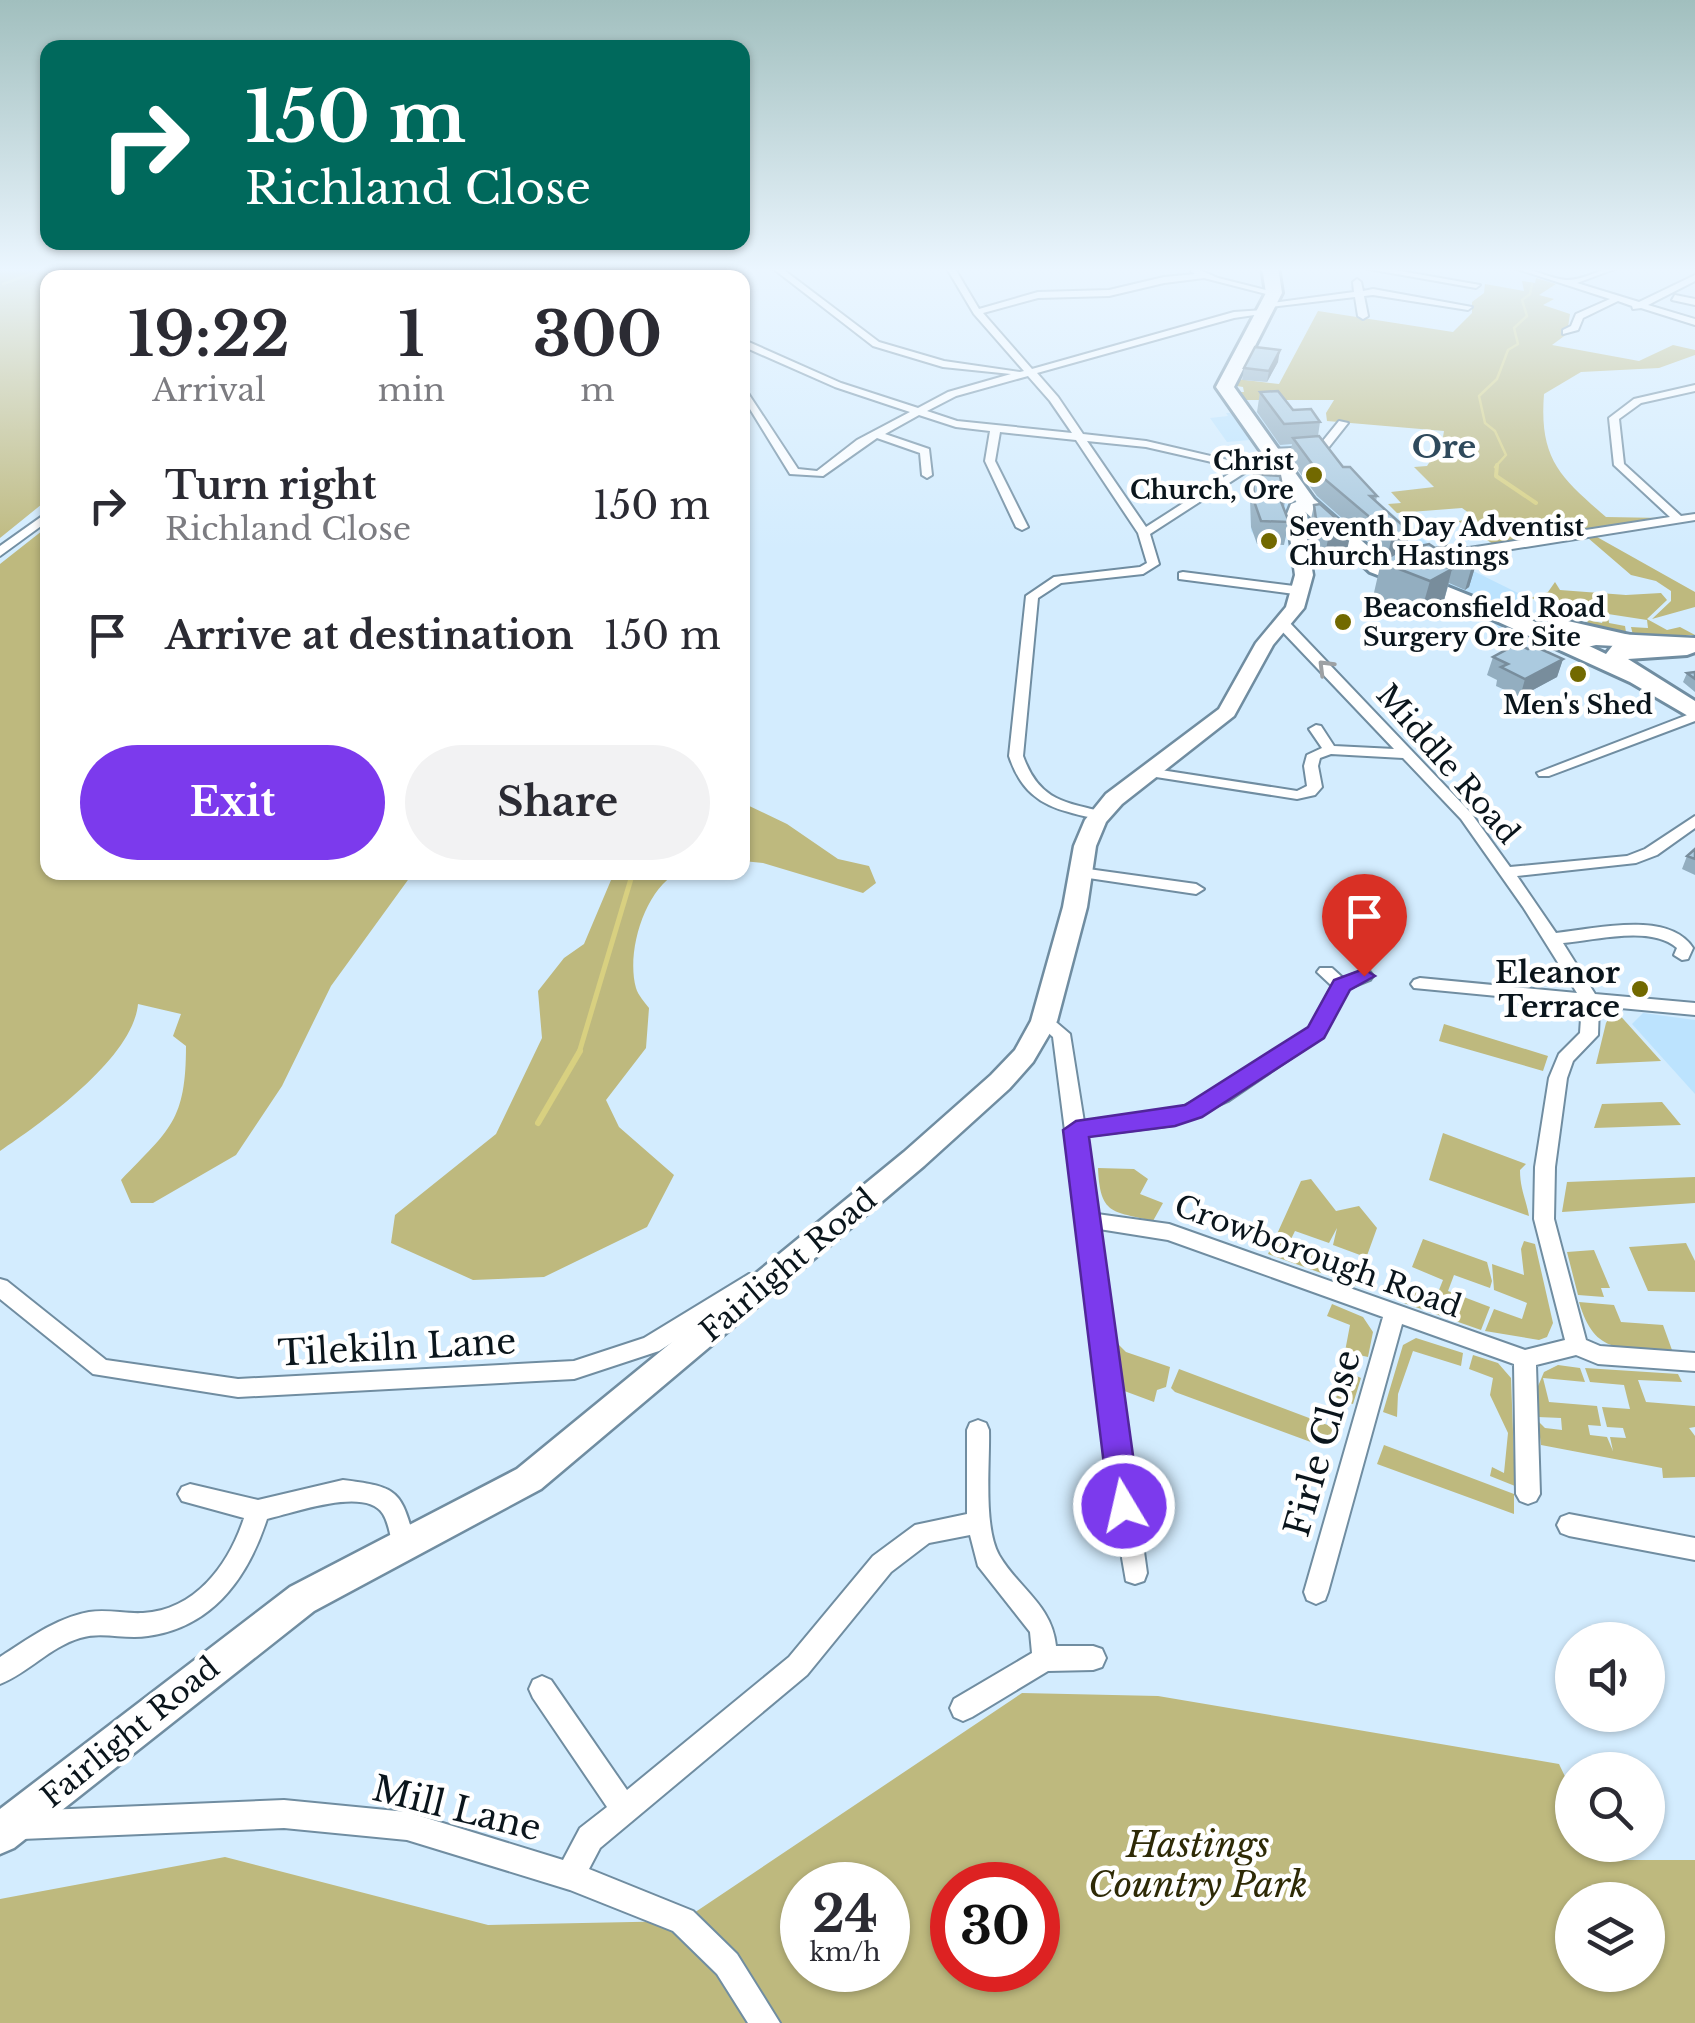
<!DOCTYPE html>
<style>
body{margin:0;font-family:"Libre Baskerville",serif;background:#f2f2f3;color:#2b2b33;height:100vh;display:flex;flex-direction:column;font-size:38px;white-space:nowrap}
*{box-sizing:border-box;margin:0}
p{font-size:32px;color:#7c7c81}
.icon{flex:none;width:55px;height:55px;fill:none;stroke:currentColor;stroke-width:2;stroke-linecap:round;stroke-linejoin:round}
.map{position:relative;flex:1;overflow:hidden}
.sheet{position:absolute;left:40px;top:270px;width:710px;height:610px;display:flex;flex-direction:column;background:#fff;border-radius:20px;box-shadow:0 2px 8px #0004}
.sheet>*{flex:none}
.guide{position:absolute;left:40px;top:40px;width:710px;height:210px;border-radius:20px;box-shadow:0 2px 8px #0004;background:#00695c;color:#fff;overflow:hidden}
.buttons{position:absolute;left:1555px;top:1622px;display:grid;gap:20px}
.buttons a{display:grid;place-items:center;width:110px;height:110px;border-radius:50%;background:#fff;box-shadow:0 2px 8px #0004;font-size:50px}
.speed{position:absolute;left:780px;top:1862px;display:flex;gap:20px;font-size:50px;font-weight:700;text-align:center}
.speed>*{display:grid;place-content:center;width:130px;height:130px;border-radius:50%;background:#fff;box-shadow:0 2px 8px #0004;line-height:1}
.speed small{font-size:25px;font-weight:400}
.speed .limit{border:15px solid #d22;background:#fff;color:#111}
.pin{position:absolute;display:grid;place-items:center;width:85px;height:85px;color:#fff;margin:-102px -42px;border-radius:50% 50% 50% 0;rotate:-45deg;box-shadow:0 0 10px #0007}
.pin .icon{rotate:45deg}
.me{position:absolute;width:110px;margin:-55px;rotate:351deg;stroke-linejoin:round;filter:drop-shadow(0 0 8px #0008)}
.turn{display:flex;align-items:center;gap:35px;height:210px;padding:0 40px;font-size:45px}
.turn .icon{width:130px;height:130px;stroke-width:2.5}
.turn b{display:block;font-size:70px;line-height:85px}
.eta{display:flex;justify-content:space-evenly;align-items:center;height:170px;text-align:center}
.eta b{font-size:60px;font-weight:800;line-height:70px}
.action{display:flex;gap:20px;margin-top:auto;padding:20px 40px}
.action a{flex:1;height:115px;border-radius:60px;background:#7c3aed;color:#fff;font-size:40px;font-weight:800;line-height:115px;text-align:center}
.action a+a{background:#f2f2f3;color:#2b2b33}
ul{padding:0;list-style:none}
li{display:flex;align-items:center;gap:30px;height:130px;padding:0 40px}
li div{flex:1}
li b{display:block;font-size:38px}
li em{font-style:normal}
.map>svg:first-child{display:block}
</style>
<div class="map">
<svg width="1695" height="2023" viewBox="0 0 1695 2023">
<rect width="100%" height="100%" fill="#d3ecfe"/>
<path fill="#bce3fe" d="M1292,410l32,43 -43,3 32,39h57l73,61 83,41 -10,14 1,14 -12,7 -12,-5 1,-6 -89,-34 -54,-30 -31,5 -6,-5 -4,-17 -55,-4 -4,-5 -1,-29 8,-5 6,-24 -23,-13 21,-3 -12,-17 -23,2 -17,-24 18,-2 -2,-3z
M1643,1013l52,7v74l-63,-70z"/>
<path fill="#beb97e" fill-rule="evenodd" d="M0,267h313l-8,11h-257l-1,222 -47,38z
M1536,278l20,6 -17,11 15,4 -11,6 27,9 -3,20 -15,11 87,16 34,-16 22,5v5l-36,13 -78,4 -37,22c-5,65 16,83 62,123l58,1 -171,26 -35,-23 18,-3 -14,-10 -65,5 -9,-9 13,-1 -10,-11 43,-5 -20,-20 13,-1 15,-23 2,-12 -117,-10 -1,-8 8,-13h-92l-4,-8h6l-1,-5 -6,-1v-7l42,5 39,-73 135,21 19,-19v-11l12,-9 1,-9 39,7 -2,-10 13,2z
M47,527l1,345 365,1 -82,113 -49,100 -46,69 -83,48h-22l-10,-23c49,-51 65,-59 65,-134l-13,-10 8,-22 -43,-10c-5,54 -95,118 -138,147v-587z
M1597,537l98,55v15l-43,12 19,-18v-10l-15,-10 -25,-6 -43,-37z
M1555,582l5,8 66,5 35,-2 6,7 -20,19 20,11 13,-3 15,8h-62l-2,-8 17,1 -1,-8 -39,-6 1,9 16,3 1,6 -40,-5 2,-7 14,3 3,-9 -75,-16 18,-6z
M743,803l44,21 51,35 31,7 7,17 -13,10 -100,-30 -20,-2z
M614,873h63c-33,18 -51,80 -41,115 2,7 9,15 13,20l-3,40 -40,52 13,27 55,48 -27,52 -103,50 -71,3 -82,-37 4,-28 101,-81 46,-96 -4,-47 26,-33 20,-14z
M1614,1010l2,1 45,50 -65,3 10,-41z
M1444,1024l104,32 -5,15 -104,-30z
M1662,1102l19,23 -87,3 8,-24z
M1443,1133l83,31 -6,6c0,19 6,29 9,46l-100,-36z
M1098,1168l36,1 14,10 -8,15 23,9 -10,18c-41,-10 -53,-6 -55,-53z
M1695,1177v26l-133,9 5,-30z
M1311,1179l25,32 23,-5 18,22 -21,58 -31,-12 6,-15 24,9 5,-13 -27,-10 4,-17 -8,15 -34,-12 -6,12 38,15 -6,15 -53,-19 33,-73z
M1423,1239l64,23 5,19 -2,7 -36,-13 -6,16 42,16 -9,23 -77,-27 7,-18 26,10 6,-15 -31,-13z
M1524,1241l11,3 18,79 -6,14 -8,3 -54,-9 9,-22 28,10 5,-16 -33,-13 -2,-26 32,11 -3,-26z
M1686,1243l9,18v31l-47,-1 -19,-44z
M1594,1250l16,38h-9l3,9 -26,-2 -11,-43z
M1579,1302l35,3 7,17 42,3 9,25c-50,-3 -77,7 -93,-48z
M1332,1304l31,13 10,15 -5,25 -18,-4 -6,17 17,8 -8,26 -17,-5 14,-74 -23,-9z
M1416,1338l47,15 -2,13 -48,-15 -15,43 -1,23 -14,-5 20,-67z
M1117,1343l9,9 44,15 -4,20 -9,3 -3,12 -35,-13z
M1473,1355l25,8 13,15 4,108 -25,-10 2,-9 12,6 4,-40 -18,-38 3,-17 -24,-9z
M1558,1365l22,3 5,14 -42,-4 6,24 48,4 4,20 -13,-1 2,10 17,2 6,14 -3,-14 16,1 -3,-10 -16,-1 -5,-20 28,2 -6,-24 -34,-3 -5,-14 93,6 4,8 -44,-2 8,22 49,4v21l-6,1 6,8v41l-32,1 -1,-10 -121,-23 -3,-24 7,7 17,2 -1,-12 -23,-1 -2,-26 8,-19z
M1179,1369l154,58 3,3 -5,16 -4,2 -152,-56 -4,-4z
M1384,1445l130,49v20l-137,-50z
M1022,1693l136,3 401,68 13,27v54h28l8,15h87v163h-1695v-124l225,-42 263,68 194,-4zM802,1885h86v85h-86zM952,1885h86v85h-86zM1572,1900h76v75h-76z"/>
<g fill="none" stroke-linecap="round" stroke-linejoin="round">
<path stroke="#d8d080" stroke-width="2.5" d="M597,267l4,1 -2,10
M3,284l47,-17
M1495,467l11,-12 -11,-24 -10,-8 -6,-27 18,-17 11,-29 10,-6 -4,-16 13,-12 -5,-16 8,-6 2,-10"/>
<path stroke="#d8d080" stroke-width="4" d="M1497,465l-1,11 40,27"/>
<path stroke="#d8d080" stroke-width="5" d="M579,1053l54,-181"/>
<path stroke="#d8d080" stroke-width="6" d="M538,1123l42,-72"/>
<g stroke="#708da1" stroke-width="4">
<path id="street" d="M314,267h8l-4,11h-9z
M506,267h46l6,11h-9l-4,-7 -42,1z
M676,267h8l3,11h-8z
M771,267h9l99,75 65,19 76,11 4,-1 -50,-57 -28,-47h8l25,42 59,-17 71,-2 55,-13 31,-3 -4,-3 4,-3 23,10 60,15 -4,3 -70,-18 -40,5 -55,13 -71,2 -55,15 49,56 202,-57 30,-2 4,3 -34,5 -197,55 21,24 25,37 63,7 146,34 -5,3 -38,-8 -99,64 9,30 -16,10 -82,9 -23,15 -15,158c16,44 40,46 81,56l3,3 -3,3c-11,1 -21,-2 -32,-5 -34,-8 -52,-24 -63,-57l17,-160 28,-19 86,-10 7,-4 -9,-30 -62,-93 -76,-8 -5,29 33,66 -6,3 -6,-3 -31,-66 5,-30 -34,-4 -37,-12 -34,19 44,15 3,26 -5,3 -5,-3 -2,-22 -43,-15 -54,38 -33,-2 -48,-78v-12l56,85 19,2 40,-31 53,-28 -75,-25 -93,-41v-7l99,44 77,25 30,-16 63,-18 -68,-7 -70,-21zM1028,376l22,25 22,32 -115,-12 -30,-10 29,-15zM1087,441l59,6 92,21 -92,59z
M1357,267h20l103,18 -4,3z
M1511,267c19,0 36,11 55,13 17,1 36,-13 54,-13l-43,16 62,19 56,-27v6l-47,24 47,14v6l-54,-17 -8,1 -1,-3 -14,-5 -35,17 -5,12 -15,4v-4l8,-4 5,-12 34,-15z
M1357,279l4,3 2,9 10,-2 99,18 -4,3 -95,-15 -9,1 4,20 -5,3 -5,-3 -3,-19 -86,10 -4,-3 89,-12 -1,-10z
M1675,295l20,4v6l-23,-5z
M1695,385v6l-54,12 -22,16 5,45 57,52 14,-2v6l-252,40 -6,-4 6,-4 227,-35 -56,-52 -5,-47 25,-19z
M1339,421l9,2 -23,29 -55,3 -5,-3 5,-3 48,-2z
M48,512v9l-48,35v-10z
M1183,572l119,15 6,4 -6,4 -123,-16v-6z
M1283,620l5,1 183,192 39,54 117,-11 18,-7 50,-33v12l-38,27 -21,8 -119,13 39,57c39,-4 113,-23 137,15l-5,11 -6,1 -8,-5 3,-7c-25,-23 -82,-8 -114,-5l32,51 100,9v12l-96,-9 -1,29 -25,26 -6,17 -12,89 -1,52 32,121 14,6 95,7v18l-97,-7 -22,-9 -40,10 4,129 -4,7 -8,3 -8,-3 -4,-7 -2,-130 -112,-40 -74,268 -3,8 -9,4 -9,-4 -3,-8 79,-275 -215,-77 -69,-11 48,344 -3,8 -9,3 -9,-3 -13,-75 -60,-469 -18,-16 9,-6 6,2 20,17 14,88 88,-10 42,-21 95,-62 23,-43 -15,-14 3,-4h12l11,10 21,-8 6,2 3,4 -3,4 -22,9 -26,48 -94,64 -53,24 -89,11 11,78 72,10 356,126 40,-10 -31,-121 1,-52 14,-89 10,-24 21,-21 2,-29 -168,-16 -3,-4 3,-4 6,-2 157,15 -54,-86 -62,-88 -58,-61 -72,-4 -11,4 -2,8 4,21 -7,8 -18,4 -154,-24 -2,-3 7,-4 149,23 10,-5 -3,-20 3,-11 15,-7 -13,-19 7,-4 5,1 13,20 60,3 -116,-122 -1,-3z
M1695,712v9l-146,55h-10l-2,-3z
M1081,868l115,16 8,5 -8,5 -121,-18 -2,-3z
M749,1274l7,2 3,6 -3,6 -97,63 -85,28 -336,18 -145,-23 -93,-75v-20l7,2 99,79 132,19 336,-18 70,-23z
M978,1420l8,3 3,7c1,33 -6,96 10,125 20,34 53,50 57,91h37l9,3 4,9 -4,9 -9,3 -45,1 -76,46 -9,4 -9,-4 -4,-9 4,-9 78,-46 -2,-21 -52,-66 -8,-31 -41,8 -38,29 -84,103 -207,173 -11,21 104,42 44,43 43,69h-32l-31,-49 -44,-43 -103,-41 -163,-50 -123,-12 -262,11 -10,-4 -4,-10 4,-10 10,-4 262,-11 123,12 156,48 17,-32 27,-21 -74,-109 -4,-9 4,-9 9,-4 9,4 76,110 162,-133 84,-101 42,-31 52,-11v-84l3,-7z
M343,1480c57,7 58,11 73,65l-4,8 -8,3 -8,-3c-6,-12 -6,-28 -13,-39 -17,-28 -90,-1 -116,5 -19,58 -54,108 -119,117 -23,4 -45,-5 -68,2 -30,9 -52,35 -80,46v-27c28,-18 56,-39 89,-45 18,-3 36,2 54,1 53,-3 86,-49 101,-95l-62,-17 -4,-7 4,-7 8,-3 68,16z
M1569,1514l126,24v22l-126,-24 -8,-3 -4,-8 4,-8z"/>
</g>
<g stroke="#708da1" stroke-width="5">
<path id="secondary" d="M1307,498l8,5 -12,11 10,61 -9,33 -31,37 -39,71 -112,88 -16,18 -10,24 -9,61 -30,114 -24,41 -24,27 -85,77 -383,323 -227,122 -300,237 -14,6v-45l290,-222 227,-118 387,-317 87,-77 24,-25 16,-29 32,-114 11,-61 11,-26 21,-26 113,-85 37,-66 30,-36 9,-32 -8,-61 4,-10z
M1596,633l99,5v12l-99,-5 -27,6 -9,-6z"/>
</g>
<g stroke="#708da1" stroke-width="6">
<path id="highway" d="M1262,267h16l4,26 -48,94 80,112 72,63 162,65 3,-6 8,-2 75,17 2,7h40l19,-5v14l-8,3 -59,4 67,42v19l-65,-38 -136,-62 -124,-48 -70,-65 -84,-120 50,-94zM1564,634l49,11 -7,9z"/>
</g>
<use href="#street" fill="#fff" fill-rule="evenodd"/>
<use href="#secondary" fill="#fff" fill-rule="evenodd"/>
<use href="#highway" fill="#fff" fill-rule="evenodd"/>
</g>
<path fill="#93aec0" d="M1278,362l-11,20 -25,-2 2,-12z
M1260,392l60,30 -2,14 25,31 34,29 -1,6 34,30 -5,20 12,4 3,-10 15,2 41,16 -7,23 -4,3 -16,-7 -6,21 -23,12 -47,-19 8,-35 6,-4 -70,-62 -28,-38 3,-14 -12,1 -23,-33z
M1254,474l31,26 -1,9 5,13 -5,23 -27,-1 -6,-17 -1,-31z
M1314,505l32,50 -22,3 -12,-10 -3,-20z
M1528,649l35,10 -6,18 -37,20 -24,-11 1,-6 -10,-5 6,-18z
M1695,672v20l-12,-10 4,-9z
M1695,849v26l-13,-6 5,-13z"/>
<path fill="#788d9c" d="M1280,350l-2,12 -11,20 2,-11z
M1351,532l-5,23 -22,3 5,-23z
M1410,532l-5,21 -18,5 5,-22z
M1476,564l-7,23 -4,3 7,-24z
M1452,569l-9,35 -23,12 10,-35z
M1563,659l-6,18 -37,20 5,-18z"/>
<path fill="#abcadf" stroke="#788d9c" stroke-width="2.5" d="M1255,347l25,3 -11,21 -25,-3z
M1278,391l15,19 18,-1 9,13 -36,2 -24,-32z
M1319,436l24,31h7l27,29h-7l40,36 -18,4 -71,-60 -28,-38z
M1254,474l26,2 5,24 -7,-6 11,28 -28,-1 -6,-17 -2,-24 4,-3z
M1320,504l31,28 -22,3 -12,-9 -3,-21z
M1429,544l6,4 16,-3 22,12 -10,3 13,4 -4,2 -52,-20z
M1401,550l51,19 -22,12 -49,-19z
M1517,644l11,5 6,-3 29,13 -38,20 -24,-12 7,-3 -15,-7z
M1695,672v7l-8,-6z
M1695,849v10l-8,-3z"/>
<defs><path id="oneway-chevron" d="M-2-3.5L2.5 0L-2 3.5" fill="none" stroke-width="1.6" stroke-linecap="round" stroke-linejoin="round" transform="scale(2.5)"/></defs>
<use stroke="#9da1a4" href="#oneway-chevron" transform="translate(1325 667) rotate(-135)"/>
<linearGradient id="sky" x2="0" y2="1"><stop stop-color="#a1bfbe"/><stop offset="0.49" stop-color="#ebf6ff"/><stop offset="1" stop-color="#ebf6ff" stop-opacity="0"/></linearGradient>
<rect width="1695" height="550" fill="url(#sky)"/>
<path fill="#7c3aed" stroke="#51269a" stroke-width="2.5" d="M1364,969l11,7 -25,14 -26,48 -122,79 -27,9 -86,11 51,369 -5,10 -11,4 -10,-4 -5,-10 -46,-376 13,-9 109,-16 123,-78 26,-47z"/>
<g fill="#726900" stroke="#fff" stroke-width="4">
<circle cx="1314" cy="475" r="10"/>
<circle cx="1269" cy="541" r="10"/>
<circle cx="1343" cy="622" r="10"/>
<circle cx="1578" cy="674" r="10"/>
<circle cx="1640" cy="989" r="10"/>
</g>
<g text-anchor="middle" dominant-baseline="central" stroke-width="9" stroke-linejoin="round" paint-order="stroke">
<g font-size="25" font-weight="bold" fill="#0a151c" stroke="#fff" text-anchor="start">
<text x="1294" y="461" text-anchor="end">Christ<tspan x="1294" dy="29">Church, Ore</tspan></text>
<text x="1289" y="527">Seventh Day Adventist<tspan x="1289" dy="29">Church Hastings</tspan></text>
<text x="1363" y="608">Beaconsfield Road<tspan x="1363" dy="29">Surgery Ore Site</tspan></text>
<text x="1578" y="705" text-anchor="middle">Men's Shed</text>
</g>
<g font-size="30" fill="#0a151c" stroke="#fff">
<text transform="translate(1448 764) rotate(49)">Middle Road</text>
<text transform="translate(1318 1256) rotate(20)">Crowborough Road</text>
<text transform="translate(788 1265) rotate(-40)">Fairlight Road</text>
<text transform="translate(130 1732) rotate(-39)">Fairlight Road</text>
</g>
<g font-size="30" font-weight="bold" fill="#0a151c" stroke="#fff" text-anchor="end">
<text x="1620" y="972">Eleanor<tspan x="1620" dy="34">Terrace</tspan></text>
</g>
<g font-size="32" font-weight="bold" fill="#2f4a5c" stroke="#fff">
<text x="1444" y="447">Ore</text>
</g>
<g font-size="35" fill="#0a151c" stroke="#fff">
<text transform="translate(397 1347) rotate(-3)">Tilekiln Lane</text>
<text transform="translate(1322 1443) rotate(-74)">Firle Close</text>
<text transform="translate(457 1808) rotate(14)">Mill Lane</text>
</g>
<g font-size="35" font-style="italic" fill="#2e2a06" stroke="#fff">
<text x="1198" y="1844">Hastings<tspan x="1198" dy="40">Country Park</tspan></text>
</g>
</g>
</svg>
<div class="buttons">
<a><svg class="icon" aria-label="sound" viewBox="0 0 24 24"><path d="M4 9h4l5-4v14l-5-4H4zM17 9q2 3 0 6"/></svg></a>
<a><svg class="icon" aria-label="search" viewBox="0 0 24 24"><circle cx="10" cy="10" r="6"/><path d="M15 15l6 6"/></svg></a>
<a><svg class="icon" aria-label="layers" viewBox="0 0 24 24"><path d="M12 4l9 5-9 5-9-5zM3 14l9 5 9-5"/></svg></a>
</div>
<div class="speed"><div>24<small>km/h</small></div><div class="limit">30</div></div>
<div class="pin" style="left:1364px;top:976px;background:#d93025"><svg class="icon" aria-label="arrive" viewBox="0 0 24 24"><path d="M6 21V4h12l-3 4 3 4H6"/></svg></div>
<svg class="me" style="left:1124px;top:1506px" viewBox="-20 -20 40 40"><circle r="17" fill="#7c3aed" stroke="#fff" stroke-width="3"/><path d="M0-11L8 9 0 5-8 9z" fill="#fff"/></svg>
<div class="guide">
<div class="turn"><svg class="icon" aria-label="right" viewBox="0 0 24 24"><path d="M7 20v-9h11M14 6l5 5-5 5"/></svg><div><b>150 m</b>Richland Close</div></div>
</div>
<section class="sheet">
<div class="eta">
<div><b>19:22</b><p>Arrival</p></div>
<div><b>1</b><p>min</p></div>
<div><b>300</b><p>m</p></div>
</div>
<ul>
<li><svg class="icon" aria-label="right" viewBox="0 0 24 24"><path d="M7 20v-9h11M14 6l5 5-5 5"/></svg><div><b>Turn right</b><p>Richland Close</p></div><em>150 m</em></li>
<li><svg class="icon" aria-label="arrive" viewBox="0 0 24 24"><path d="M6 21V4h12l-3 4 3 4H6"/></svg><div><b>Arrive at destination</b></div><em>150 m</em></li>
</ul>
<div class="action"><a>Exit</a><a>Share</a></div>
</section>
</div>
